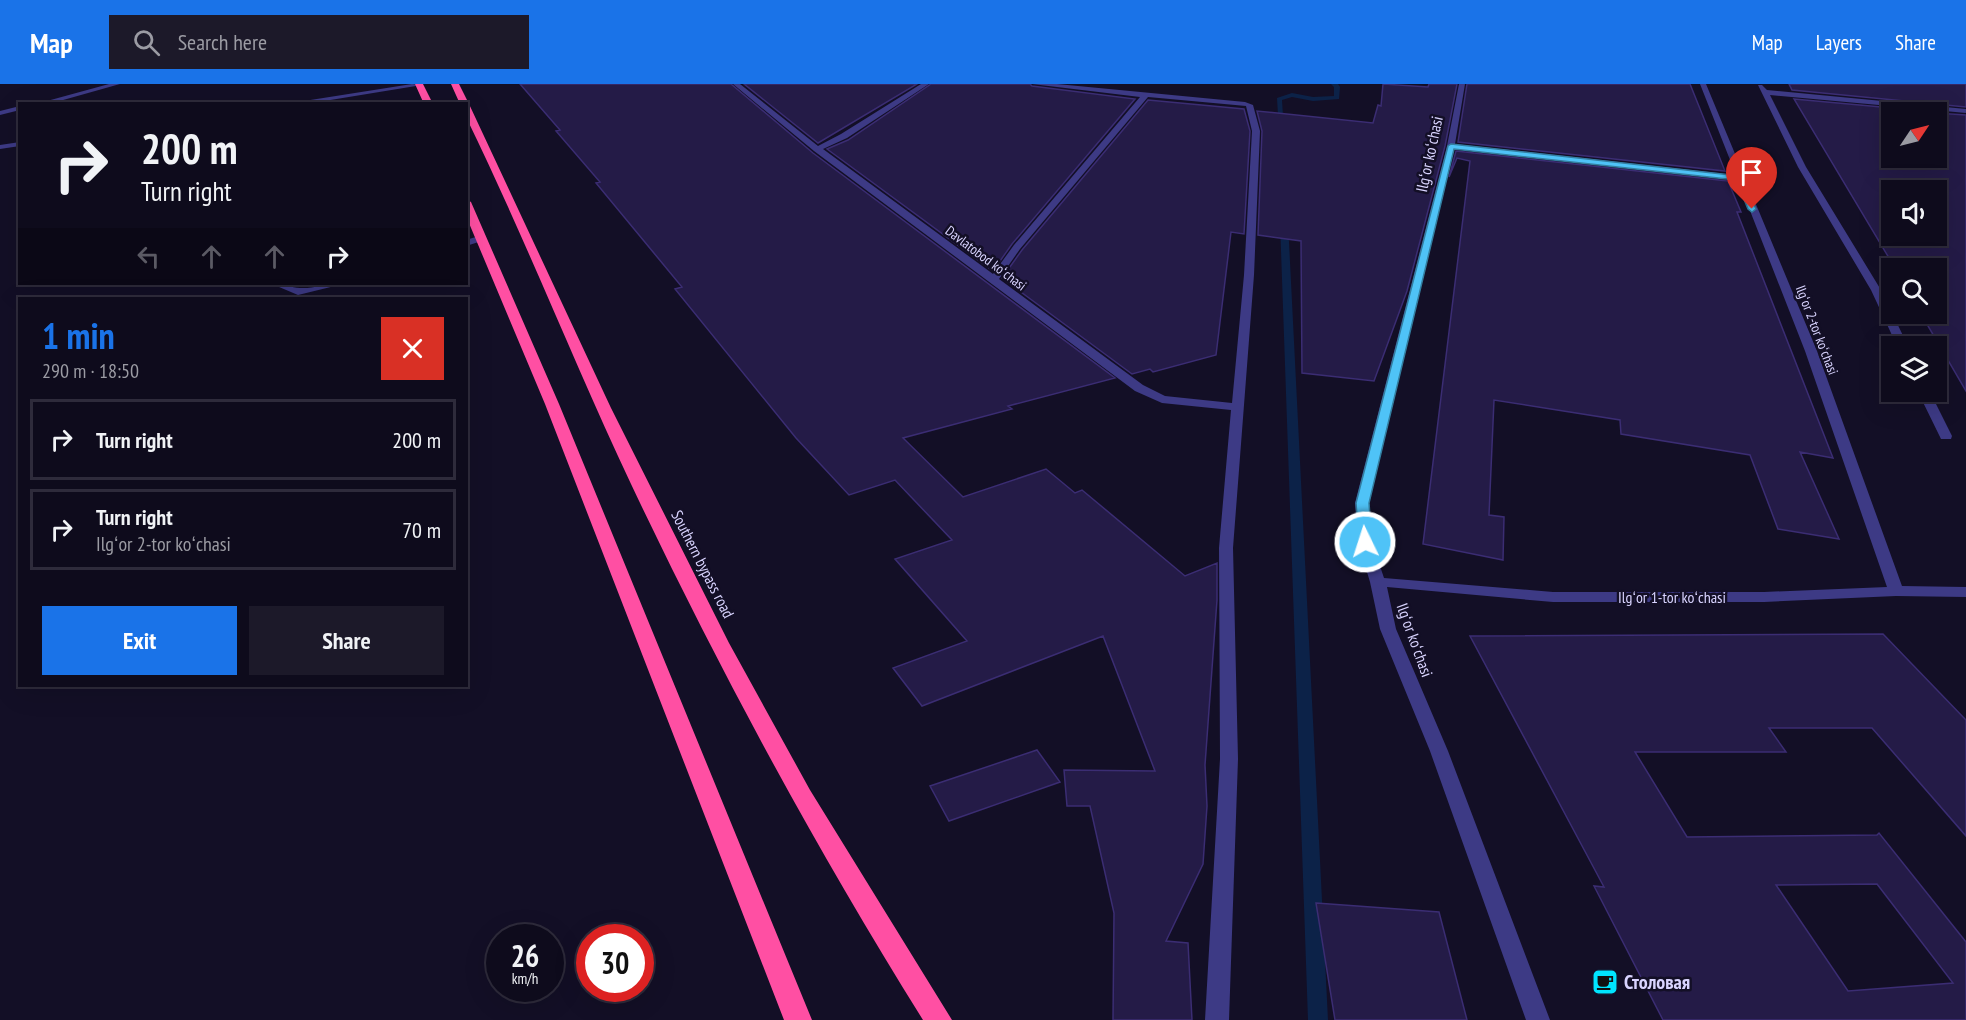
<!DOCTYPE html>
<meta charset="utf-8">
<style>
body{margin:0;font-family:"PT Sans Narrow",sans-serif;background:#1c1929;color:#f1f3f6;height:100vh;display:flex;flex-direction:column;font-size:22px;white-space:nowrap}
*{box-sizing:border-box;margin:0}
p{font-size:20px;color:#9b9ba3}
.icon{flex:none;width:33px;height:33px;fill:none;stroke:currentColor;stroke-width:2;stroke-linecap:round;stroke-linejoin:round}
.map{position:relative;flex:1;overflow:hidden}
.side{position:absolute;left:18px;top:213px;width:450px;height:390px;display:flex;flex-direction:column;background:#0e0b1c;border-radius:0px;box-shadow:0 6px 24px #0002,0 0 0 2px #2e2b3b}
.side>*{flex:none}
.hud{position:absolute;left:18px;top:18px;width:450px;height:183px;border-radius:0px;box-shadow:0 6px 24px #0002,0 0 0 2px #2e2b3b;background:#0e0b1c;color:#f1f3f6;overflow:hidden}
.needle{width:39px;rotate:55deg}
.fabs{position:absolute;left:1881px;top:18px;display:grid;gap:12px}
.fabs a{display:grid;place-items:center;width:66px;height:66px;border-radius:0px;background:#0e0b1c;box-shadow:0 6px 24px #0002,0 0 0 2px #2e2b3b;font-size:30px}
.speed{position:absolute;left:486px;top:840px;display:flex;gap:12px;font-size:30px;font-weight:700;text-align:center}
.speed>*{display:grid;place-content:center;width:78px;height:78px;border-radius:50%;background:#0e0b1c;box-shadow:0 6px 24px #0002,0 0 0 2px #2e2b3b;line-height:1}
.speed small{font-size:15px;font-weight:400}
.speed .limit{border:9px solid #d22;background:#fff;color:#111}
.pin{position:absolute;display:grid;place-items:center;width:51px;height:51px;color:#fff;margin:-62px -26px;border-radius:50% 50% 50% 0;rotate:-45deg;box-shadow:0 0 6px #0007}
.pin .icon{rotate:45deg}
.me{position:absolute;width:66px;margin:-33px;rotate:356deg;stroke-linejoin:round;filter:drop-shadow(0 0 4px #0008)}
.turn{display:flex;align-items:center;gap:21px;height:126px;padding:0 24px;font-size:27px}
.turn .icon{width:78px;height:78px;stroke-width:2.5}
.turn b{display:block;font-size:42px;line-height:51px}
.lanes{display:flex;align-items:center;height:57px;padding:0 24px;background:#0003;justify-content:center;gap:30px;direction:ltr}
.lanes .off{opacity:.35}
.round{display:grid;place-items:center;flex:none;width:63px;height:63px;border-radius:0px;background:#1c1929}
.overview{display:flex;align-items:center;justify-content:space-between;height:102px;padding:0 24px}
h1{font-size:36px;font-weight:800;line-height:45px;color:#1a73e8}
.primary-button{display:flex;gap:12px;margin-top:auto;padding:12px 24px}
.primary-button a{flex:1;height:69px;border-radius:0px;background:#1a73e8;color:#fff;font-size:24px;font-weight:800;line-height:69px;text-align:center}
.primary-button a+a{background:#1c1929;color:#f1f3f6}
ul{padding:0;list-style:none}
li{display:flex;align-items:center;gap:18px;height:81px;margin:0 12px 9px;padding:0 12px;border:3px solid #2e2b3b;border-radius:0px}
li div{flex:1}
li b{display:block;font-size:22px}
li em{font-style:normal}
header{display:flex;align-items:center;gap:36px;box-sizing:border-box;height:84px;padding:0 30px;background:#1a73e8;color:#fff}
header strong{font-size:28px}
nav{display:flex;gap:33px;margin-inline-start:auto;font-size:21px}
.search{width:420px;height:54px;background:#1c1929;display:flex;align-items:center;gap:15px;box-sizing:border-box;padding:0 21px;border-radius:0px;color:#9b9ba3;font-size:22px}
.map>svg:first-child{display:block}
</style>
<header>
<strong>Map</strong>
<div class="search"><svg class="icon" aria-label="search" viewBox="0 0 24 24"><circle cx="10" cy="10" r="6"/><path d="M15 15l6 6"/></svg>Search here</div>
<nav><a>Map</a><a>Layers</a><a>Share</a></nav>
</header>
<div class="map">
<svg width="1966" height="936" viewBox="0 0 1966 936">
<rect width="100%" height="100%" fill="#130f26"/>
<g fill="none" stroke-linecap="round" stroke-linejoin="round">
<path fill="#0c2248" fill-rule="evenodd" d="M1331,0h7l2,3 -1,12 -26,2 -21,-4 -10,3 2,31 -5,1 -2,-34 15,-5 21,4 21,-1v-9z
M1284,135l4,3 40,798h-20l-28,-798z"/>
</g>
<path fill="#241b47" stroke="#3b2d73" stroke-width="1.5" fill-rule="evenodd" d="M520,0h211l82,69 302,225 -107,28 4,3 -109,29 60,59 83,-28 29,24 7,-3 103,86 32,-13v37l-12,165 2,41 -4,58 -37,77 22,2 4,77h-79l1,-107 -24,-107h-23l-3,-36 91,1 -52,-135 -181,70 -29,-38 74,-27 -72,-82 57,-19 -57,-60 -46,15 -53,-57 -121,-149 7,-2 -86,-104 4,-1 -44,-51 4,-1z
M744,0h173l-99,59z
M931,0h99l2,2 103,13 -123,145 -19,27 -166,-122 21,-9z
M1383,0l45,3 1,-3h28l-12,62 -38,145 -33,90 -72,-8 -1,-132 -43,-6 4,-104 -5,-20 116,12 5,-18 3,1z
M1467,0h223l35,87 -267,-29z
M1789,0h177v23l-174,-17z
M1794,15l142,13h-44v46h44v-45l30,2v276l-45,-77h15v-46h-41zM1892,106h44v46h-44z
M1148,16l96,9 6,22 -6,103 -13,-2 -15,123 -63,17 -3,-3 -18,5 -130,-96 20,-28z
M1456,67l272,30 13,31h-4l96,246 -33,-6 39,87 -61,-10 -28,-74 -129,-21 -1,-14 -126,-20 -5,115 15,2 -1,43 -80,-16 47,-383 -13,-3 -8,19z
M1883,550l83,86v116l-94,-108h-103l17,24h-151l52,85 190,-2 2,-2 87,109v78h-303l-69,-134 10,1 -134,-251zM1877,800l76,99 -105,8 -72,-106z
M1037,666l23,32 -111,39 -19,-35z
M1316,819l123,9 28,108h-132z"/>
<g fill="none" stroke-linecap="round" stroke-linejoin="round">
<path fill="#3d3a85" fill-rule="evenodd" d="M109,0h11l-71,20h-13z
M412,0l10,1 -116,19h-21z
M733,0h7l78,62 23,-12 80,-50h8l-82,54 -24,11 170,125 21,-29 126,-148 -108,-13h25l188,18 8,3 7,26 -6,144 -21,273 5,211 -9,261h-24l15,-261 -1,-211 12,-138 -69,-7 -27,-12 -321,-240zM1148,13l98,9 6,25 -8,144 -12,128 -67,-7 -22,-11 -144,-106 21,-30z
M1459,0h6l-10,60 281,31 -36,-91h6l111,267 85,235 64,1v10l-70,-1 -132,6h-211l-166,-15 9,42 52,122 102,269h-24l-96,-269 -50,-122 -10,-47 -12,-40 -3,-39 92,-357zM1454,65l284,31 67,171 82,236 -123,5h-211l-169,-14 -12,-36 -3,-39z
M1758,1h4l5,5 199,19v4l-196,-18 36,72 75,123 27,56h-11l-26,-56 -73,-123z
M20,22v4l-20,5v-4z
M20,58v4l-20,3v-4z
M482,151l3,1v4l-19,6v-6z
M272,200c11,-1 18,4 28,4 15,1 28,-6 43,-4l-45,11z
M1918,308h12l22,44 -1,3h-10z"/>
<path fill="#ff4fa3" fill-rule="evenodd" d="M415,0h8l10,20h-9z
M451,0h8l10,20 142,304 118,235 81,147 142,230h-29c-108,-173 -205,-352 -292,-536 -57,-121 -106,-246 -165,-367v-13h-6z
M466,115l5,3 88,202 253,616h-28l-239,-616 -79,-188z"/>
</g>
<path fill="#4fc3f7" stroke="#337fa1" stroke-width="1.5" d="M1451,60l289,32 3,2 13,31 -4,3 -4,-3 -12,-29 -282,-31 -85,354 3,39 -7,4 -6,-4 -3,-39 92,-357z"/>
<defs>
<g id="cafe-square" transform="scale(1.35)"><rect x="-9" y="-9" width="18" height="18" rx="4" fill="#00e5ff" stroke="#130f26"/><path d="M-5.5-4.5H6V0H3Q3 3.5 0 3.5H-2.5Q-5.5 3.5-5.5 0ZM3-3.2v2h1.7v-2ZM-6 4.5H4V6H-6Z" fill="#111"/></g>
</defs>
<g fill-rule="evenodd">
<use href="#cafe-square" x="1605" y="898"/>
</g>
<g text-anchor="middle" dominant-baseline="central" stroke-width="5" stroke-linejoin="round" paint-order="stroke">
<g font-size="14" fill="#d9d4ff" stroke="#130f26">
<text transform="translate(986 174) rotate(37)">Davlatobod koʻchasi</text>
<text transform="translate(1817 246) rotate(69)">Ilgʻor 2-tor koʻchasi</text>
</g>
<g font-size="16" fill="#d9d4ff" stroke="#130f26">
<text transform="translate(1429 70) rotate(-78)">Ilgʻor koʻchasi</text>
<text transform="translate(703 480) rotate(63)">Southern bypass road</text>
<text x="1672" y="513">Ilgʻor 1-tor koʻchasi</text>
<text transform="translate(1415 556) rotate(70)">Ilgʻor koʻchasi</text>
</g>
<g font-size="20" font-weight="bold" fill="#d9d4ff" stroke="#130f26" text-anchor="start">
<text x="1624" y="898">Столовая</text>
</g>
</g>
</svg>
<div class="fabs">
<a><svg class="needle" viewBox="-14 -14 28 28"><path d="M0-13l5 13h-10z" fill="#e53935"/><path d="M0 13l5-13h-10z" fill="#9b9ba3"/></svg></a>
<a><svg class="icon" aria-label="sound" viewBox="0 0 24 24"><path d="M4 9h4l5-4v14l-5-4H4zM17 9q2 3 0 6"/></svg></a>
<a><svg class="icon" aria-label="search" viewBox="0 0 24 24"><circle cx="10" cy="10" r="6"/><path d="M15 15l6 6"/></svg></a>
<a><svg class="icon" aria-label="layers" viewBox="0 0 24 24"><path d="M12 4l9 5-9 5-9-5zM3 14l9 5 9-5"/></svg></a>
</div>
<div class="speed"><div>26<small>km/h</small></div><div class="limit">30</div></div>
<div class="pin" style="left:1752px;top:125px;background:#d93025"><svg class="icon" aria-label="arrive" viewBox="0 0 24 24"><path d="M6 21V4h12l-3 4 3 4H6"/></svg></div>
<svg class="me" style="left:1365px;top:458px" viewBox="-20 -20 40 40"><circle r="17" fill="#4fc3f7" stroke="#fff" stroke-width="3"/><path d="M0-11L8 9 0 5-8 9z" fill="#fff"/></svg>
<div class="hud">
<div class="turn"><svg class="icon" aria-label="right" viewBox="0 0 24 24"><path d="M7 20v-9h11M14 6l5 5-5 5"/></svg><div><b>200 m</b>Turn right</div></div>
<div class="lanes"><svg class="icon off" aria-label="left" viewBox="0 0 24 24"><path d="M17 20v-9H6M10 6l-5 5 5 5"/></svg><svg class="icon off" aria-label="ahead" viewBox="0 0 24 24"><path d="M12 20V5M6 11l6-6 6 6"/></svg><svg class="icon off" aria-label="ahead" viewBox="0 0 24 24"><path d="M12 20V5M6 11l6-6 6 6"/></svg><svg class="icon" aria-label="right" viewBox="0 0 24 24"><path d="M7 20v-9h11M14 6l5 5-5 5"/></svg></div>
</div>
<section class="side">
<div class="overview"><div><h1>1 min</h1><p>290 m · 18:50</p></div><a class="round" style="background:#d93025;color:#fff"><svg class="icon" aria-label="close" viewBox="0 0 24 24"><path d="M6 6l12 12M18 6L6 18"/></svg></a></div>
<ul>
<li><svg class="icon" aria-label="right" viewBox="0 0 24 24"><path d="M7 20v-9h11M14 6l5 5-5 5"/></svg><div><b>Turn right</b></div><em>200 m</em></li>
<li><svg class="icon" aria-label="right" viewBox="0 0 24 24"><path d="M7 20v-9h11M14 6l5 5-5 5"/></svg><div><b>Turn right</b><p>Ilgʻor 2-tor koʻchasi</p></div><em>70 m</em></li>
</ul>
<div class="primary-button"><a>Exit</a><a>Share</a></div>
</section>
</div>
